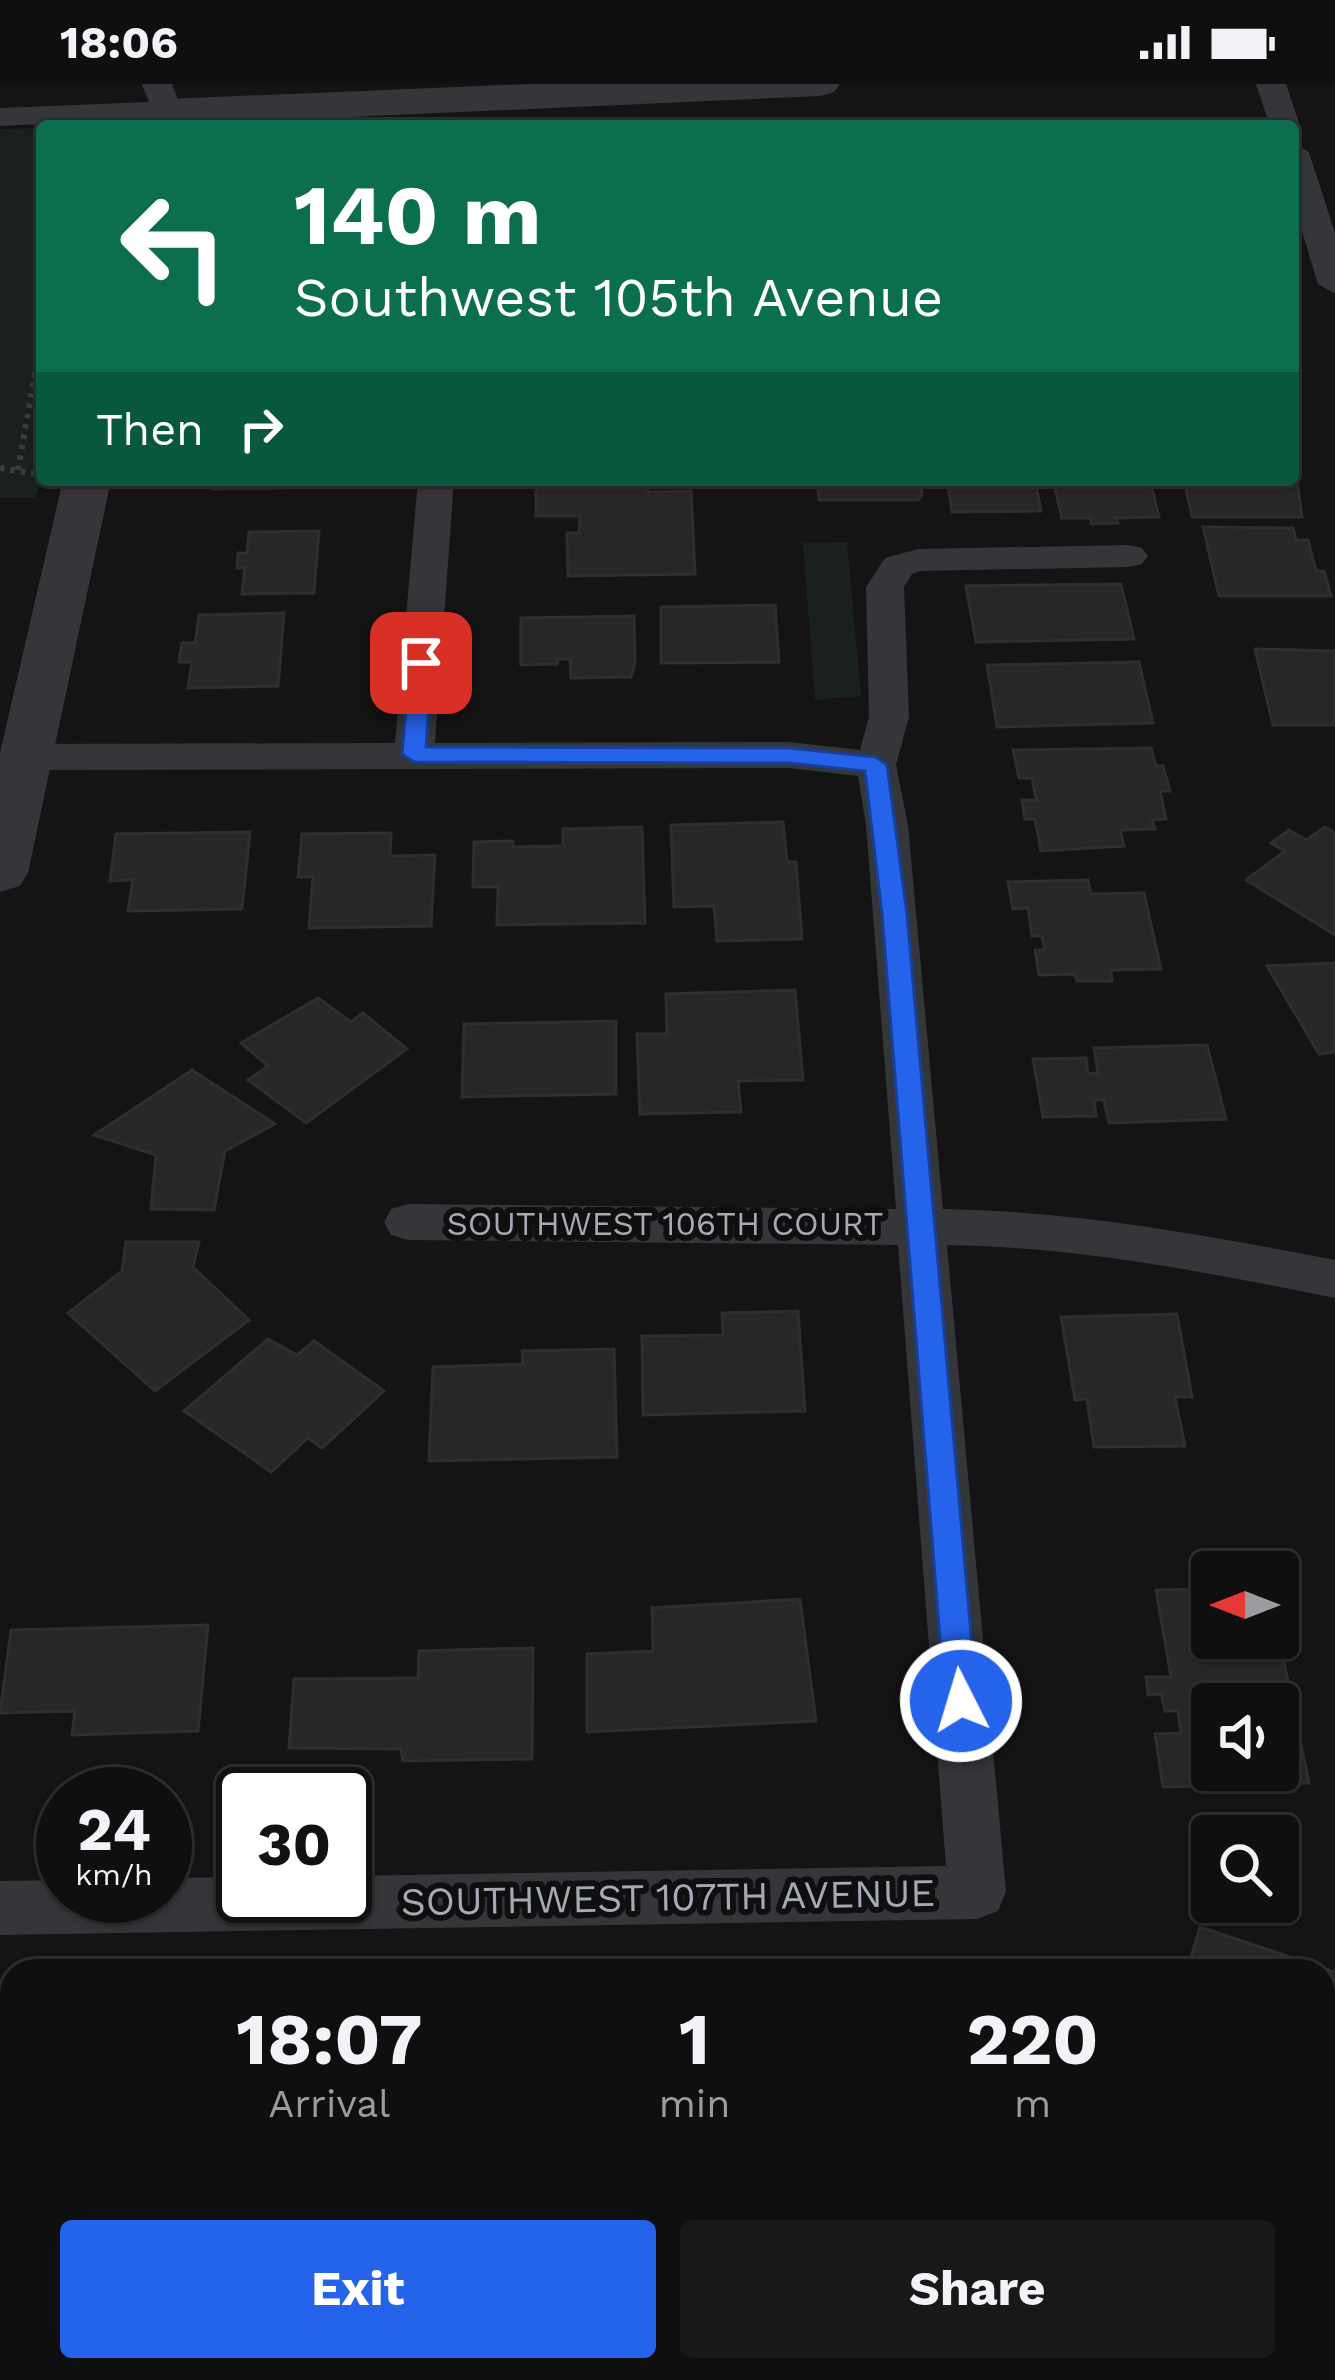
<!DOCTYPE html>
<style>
body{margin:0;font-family:"Work Sans",sans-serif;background:#181819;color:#f1f3f6;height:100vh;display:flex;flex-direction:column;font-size:45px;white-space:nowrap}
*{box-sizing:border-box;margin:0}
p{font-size:39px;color:#9b9c9f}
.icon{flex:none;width:66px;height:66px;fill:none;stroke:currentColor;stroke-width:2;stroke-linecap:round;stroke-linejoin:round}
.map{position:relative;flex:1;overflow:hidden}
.panel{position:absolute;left:0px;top:1875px;width:1335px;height:423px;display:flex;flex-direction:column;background:#0f0f10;border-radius:36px 36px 0 0;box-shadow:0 3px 9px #0004,0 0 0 3px #2f2f30}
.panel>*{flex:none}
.banner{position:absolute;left:36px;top:36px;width:1263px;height:366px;border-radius:12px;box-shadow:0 3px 9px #0004,0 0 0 3px #2f2f30;background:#0b6e4f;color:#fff;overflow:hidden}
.needle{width:78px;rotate:270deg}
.controls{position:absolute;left:1191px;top:1467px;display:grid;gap:24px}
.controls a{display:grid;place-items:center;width:108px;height:108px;border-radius:12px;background:#0f0f10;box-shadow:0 3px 9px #0004,0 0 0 3px #2f2f30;font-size:60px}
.speed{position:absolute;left:36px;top:1683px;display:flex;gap:24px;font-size:60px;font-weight:700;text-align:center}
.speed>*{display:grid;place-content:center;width:156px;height:156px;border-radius:50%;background:#0f0f10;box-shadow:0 3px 9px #0004,0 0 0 3px #2f2f30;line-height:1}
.speed small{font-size:30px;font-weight:400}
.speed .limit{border:6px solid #111;border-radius:18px;background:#fff;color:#111}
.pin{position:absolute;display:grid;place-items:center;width:102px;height:102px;color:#fff;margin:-51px;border-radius:24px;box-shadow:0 6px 18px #0006}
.me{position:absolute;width:132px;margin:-66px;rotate:355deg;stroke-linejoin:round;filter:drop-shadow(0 0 9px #0008)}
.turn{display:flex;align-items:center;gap:42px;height:252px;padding:0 60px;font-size:54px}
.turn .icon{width:156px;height:156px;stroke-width:2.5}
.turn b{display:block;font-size:84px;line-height:102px}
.then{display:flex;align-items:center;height:114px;padding:0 60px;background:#0003;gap:24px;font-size:45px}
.eta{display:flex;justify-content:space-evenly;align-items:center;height:204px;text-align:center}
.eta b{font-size:72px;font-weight:700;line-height:84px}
.primary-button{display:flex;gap:24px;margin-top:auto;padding:24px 60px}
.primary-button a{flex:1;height:138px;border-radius:12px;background:#2563eb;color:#fff;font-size:48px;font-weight:700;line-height:138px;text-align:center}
.primary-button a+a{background:#181819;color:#f1f3f6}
.status{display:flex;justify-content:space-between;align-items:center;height:84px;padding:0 60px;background:#0f0f10;direction:ltr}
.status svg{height:33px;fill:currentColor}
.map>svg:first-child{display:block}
</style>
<div class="status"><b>18:06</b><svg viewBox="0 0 49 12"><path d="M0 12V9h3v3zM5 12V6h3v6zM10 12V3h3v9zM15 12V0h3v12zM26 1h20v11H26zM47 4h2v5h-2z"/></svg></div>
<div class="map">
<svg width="1335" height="2296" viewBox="0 0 1335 2296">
<rect width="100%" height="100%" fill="#141415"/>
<path fill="#1a201b" d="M42,44l1,352 -9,18h-34v-369z
M847,458l14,154 -46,4 -12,-157z"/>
<path fill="#272729" stroke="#2e2e31" stroke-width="3" fill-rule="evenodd" d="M1293,370l9,63h-110l-8,-37h109z
M215,396h70l-1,8 -71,1z
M604,396h43l1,12 43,-1 4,83 -127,2 -1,-43h12l1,-17h-44v-27l68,-2z
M817,396h104l1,15 -4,5h-99z
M947,396h88l6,31 -89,1z
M1053,396h97l9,37 -43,1 2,5 -27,1v-6h-29z
M1203,443l90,1 3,12h12l8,31h8l7,25h-112z
M319,447l-5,62 -72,1 3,-26h-8l1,-15h9l2,-21z
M1121,500l13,55 -158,3 -10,-56z
M775,521l4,57 -118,1v-56z
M284,529l-6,73 -90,2 4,-26h-13l3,-19h13l4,-28z
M634,532l1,47 -4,14 -60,1 -1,-19h-12l-1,5 -36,1v-47z
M1255,565l80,2v74h-62z
M1139,578l14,61 -156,4 -10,-62z
M1151,664l5,18h7l7,25h-10l6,28 -14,1 3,9 -35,1 4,16 -83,5 -6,-32h-10l-3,-19h14l-4,-22h-13l-6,-28z
M783,738l4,40h9l6,77 -85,2 -3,-35 -40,1 -3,-82z
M642,743l3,96 -148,2 1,-38h-25l1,-45 39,-1v6l50,-1v-17z
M1325,743l10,6v102l-89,-55 39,-29 -14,-8 18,-13 17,10z
M250,748l-8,77 -114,2 5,-31 -23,1 6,-47z
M391,749l-1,23 45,-1 -4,71 -122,2 4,-51h-15l4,-43z
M1088,796l3,14 53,-1 17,76 -50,1 1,11h-35l-2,-7 -36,1 -4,-25h10l-3,-14h-10l-4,-28 -15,1 -5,-27z
M1335,879v89l-16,2 -52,-88z
M795,906l8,90 -65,1 3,31 -101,2 -3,-80h30l-1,-40z
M318,914l33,24 12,-9 44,36 -101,74 -58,-43 20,-14 -27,-23z
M616,937v73l-154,3 2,-73z
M1207,961l19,74 -117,4 -5,-23h-10l2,16 -53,1 -10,-58 53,-1 2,16 10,-1 -4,-25z
M192,986l83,54 -50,27 -11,59 -63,-1 5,-54 -62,-20z
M126,1158h73l-6,25 56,53 -94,71 -87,-78 54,-42z
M798,1227l7,100 -162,4 -1,-79 81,-1 -1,-22z
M1177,1230l15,83h-17l10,49 -91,1 -7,-48 -12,1 -14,-83z
M268,1255l29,16 17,-14 70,50 -62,57 -14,-10 -37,34 -87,-61z
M614,1265l3,108 -188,4 4,-94 90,-3 -1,-13z
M1212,1505v49h66v-5l31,150 -146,4 -8,-53 26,-1 -3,-22h-13l-4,-17 -13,1 -2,-18h25l-15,-87zM1212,1620h66v66h-66z
M800,1515l16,122 -229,11v-78l66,-3 -1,-43z
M208,1541l-10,106 -126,4 3,-24 -75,2 11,-83z
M533,1564l-1,111 -129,2 -2,-12 -112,-1 5,-69 124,-1 1,-27z
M1200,1843l135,45v199l-12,-4v-196h-136z
M0,2005h12v143l-12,1z"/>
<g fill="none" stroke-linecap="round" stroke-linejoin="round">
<path stroke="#3b3c41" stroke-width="6" stroke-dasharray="4.5 6" stroke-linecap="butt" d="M0,384l35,6
M18,386l24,-136"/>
<path fill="#35363a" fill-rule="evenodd" d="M142,0h30l10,27 -4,7 -178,8v-18l149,-6z
M1256,0h30l14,42 -4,7 -3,-7h-23z
M1293,59l16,9 26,81v61l-17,-10 -25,-82z
M418,396h36l-19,263 354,-1 71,8 9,-33 -3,-130 19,-29 33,-9 211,-4 13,3 6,8 -6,8 -13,3 -209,4 -8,3 -8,13 5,130 -13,48 12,60 35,384c133,2 262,26 392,51v38c-129,-26 -257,-51 -388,-53l59,647 -8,19 -21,8 -977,16v-54l63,-1v16h102v-18l78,-1v19h102v-20l601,-10 -48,-621 -490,-5 -17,-5 -7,-13 7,-13 17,-5 488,5 -30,-384 -8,-49 -69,-8 -766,2 -14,-4 -6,-9 6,-9 14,-4 372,-1z"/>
<path fill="#35363a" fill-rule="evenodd" d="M530,0h310l-6,8 -14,4 -673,30 6,-24 14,-3z
M63,396h48l-83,393 -8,13 -20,6v-139z"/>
</g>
<path fill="#2563eb" stroke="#184099" stroke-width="3" d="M421,572l11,7 -6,84 363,1 87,9 11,8 20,149 70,787 -5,10 -11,4 -11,-4 -5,-10 -63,-787 -17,-143 -76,-8 -375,-1 -12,-8 8,-91z"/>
<g text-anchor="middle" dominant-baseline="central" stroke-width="12" stroke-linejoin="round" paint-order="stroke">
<g font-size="33" fill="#a6aab4" stroke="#0f0f10">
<text x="665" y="1139">SOUTHWEST 106TH COURT</text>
</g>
<g font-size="39" fill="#a6aab4" stroke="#0f0f10">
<text transform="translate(668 1813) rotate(-1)">SOUTHWEST 107TH AVENUE</text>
</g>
</g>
</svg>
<div class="controls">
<a><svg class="needle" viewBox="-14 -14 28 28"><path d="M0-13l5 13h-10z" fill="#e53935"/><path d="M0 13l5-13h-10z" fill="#9b9c9f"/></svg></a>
<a><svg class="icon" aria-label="sound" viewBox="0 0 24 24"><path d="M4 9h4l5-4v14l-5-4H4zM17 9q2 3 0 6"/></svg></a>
<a><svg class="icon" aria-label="search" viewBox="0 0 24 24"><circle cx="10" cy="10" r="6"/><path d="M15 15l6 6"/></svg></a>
</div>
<div class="speed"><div>24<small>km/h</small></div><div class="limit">30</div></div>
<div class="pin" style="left:421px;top:579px;background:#d93025"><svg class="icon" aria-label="arrive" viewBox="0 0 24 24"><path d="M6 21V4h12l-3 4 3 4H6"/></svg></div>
<svg class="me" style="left:961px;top:1617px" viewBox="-20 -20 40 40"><circle r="17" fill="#2563eb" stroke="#fff" stroke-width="3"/><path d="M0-11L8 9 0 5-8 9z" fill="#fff"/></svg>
<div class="banner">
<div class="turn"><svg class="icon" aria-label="left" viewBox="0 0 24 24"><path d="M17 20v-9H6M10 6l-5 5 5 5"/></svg><div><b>140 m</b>Southwest 105th Avenue</div></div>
<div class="then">Then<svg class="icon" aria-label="right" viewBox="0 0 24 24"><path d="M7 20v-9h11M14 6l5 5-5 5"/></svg></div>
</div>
<section class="panel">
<div class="eta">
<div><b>18:07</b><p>Arrival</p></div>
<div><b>1</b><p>min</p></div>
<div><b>220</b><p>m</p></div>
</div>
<div class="primary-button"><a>Exit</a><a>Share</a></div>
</section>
</div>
